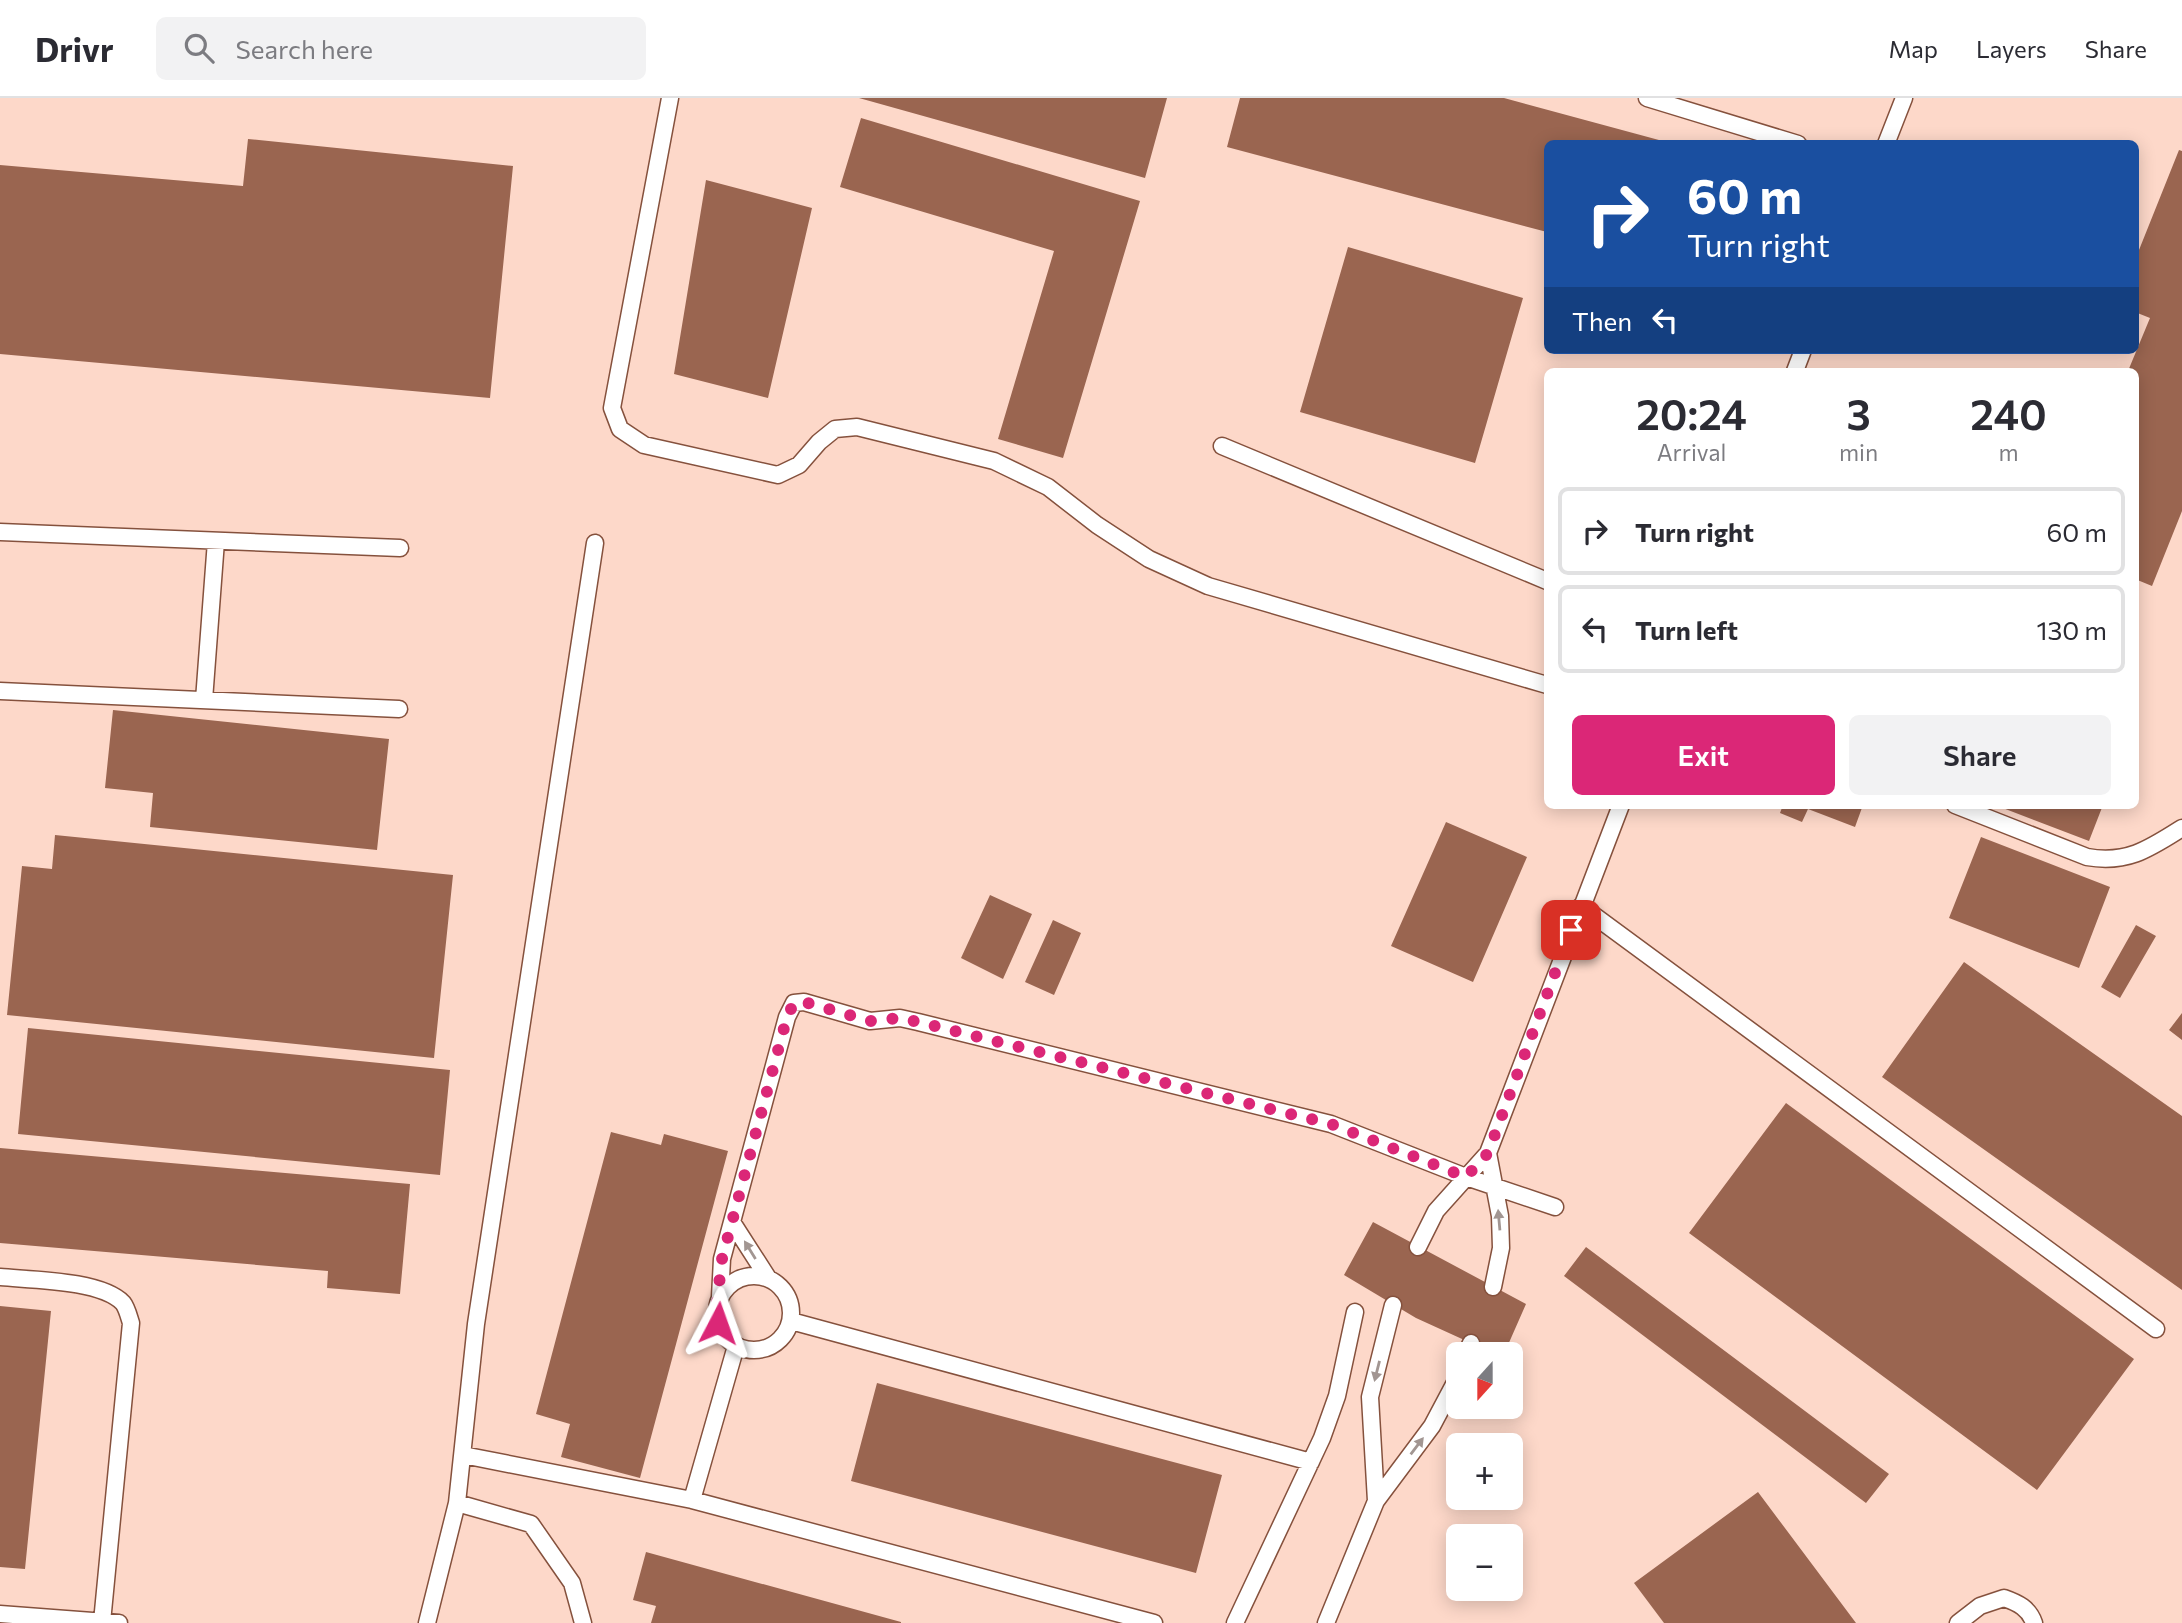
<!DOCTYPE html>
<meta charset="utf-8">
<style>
body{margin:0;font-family:Commissioner,sans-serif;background:#f2f2f3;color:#2b2b33;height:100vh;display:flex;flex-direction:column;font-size:26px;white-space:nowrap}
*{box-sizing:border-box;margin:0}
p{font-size:23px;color:#7c7c81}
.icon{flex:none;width:38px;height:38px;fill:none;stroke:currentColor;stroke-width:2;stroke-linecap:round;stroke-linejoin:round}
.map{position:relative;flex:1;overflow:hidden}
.details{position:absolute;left:1544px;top:270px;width:595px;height:441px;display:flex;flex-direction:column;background:#fff;border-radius:10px;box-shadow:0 4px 18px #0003}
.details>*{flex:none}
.top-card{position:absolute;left:1544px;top:42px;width:595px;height:214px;border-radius:10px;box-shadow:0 4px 18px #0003;background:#1a4fa0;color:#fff;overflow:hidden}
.needle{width:46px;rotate:201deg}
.tools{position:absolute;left:1446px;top:1244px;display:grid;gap:14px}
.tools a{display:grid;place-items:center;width:77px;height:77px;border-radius:10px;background:#fff;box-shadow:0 4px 18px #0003;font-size:35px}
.pin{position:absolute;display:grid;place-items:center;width:60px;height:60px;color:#fff;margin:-30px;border-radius:14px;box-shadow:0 4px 10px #0006}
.me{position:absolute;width:77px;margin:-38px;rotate:4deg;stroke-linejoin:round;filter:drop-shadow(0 0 5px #0008)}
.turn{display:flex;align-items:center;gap:24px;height:147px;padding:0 28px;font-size:32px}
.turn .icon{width:91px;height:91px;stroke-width:2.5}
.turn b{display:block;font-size:49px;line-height:60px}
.then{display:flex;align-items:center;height:66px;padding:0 28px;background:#0003;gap:14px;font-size:26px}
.eta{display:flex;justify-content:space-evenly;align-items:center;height:119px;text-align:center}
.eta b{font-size:42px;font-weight:600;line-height:49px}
.button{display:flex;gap:14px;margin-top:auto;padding:14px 28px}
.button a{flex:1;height:80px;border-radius:10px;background:#db2777;color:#fff;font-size:28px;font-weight:600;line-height:80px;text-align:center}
.button a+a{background:#f2f2f3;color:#2b2b33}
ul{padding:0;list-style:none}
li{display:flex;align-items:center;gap:21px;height:88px;margin:0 14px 10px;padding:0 14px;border:4px solid #e1e1e2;border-radius:10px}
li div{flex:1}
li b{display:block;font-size:26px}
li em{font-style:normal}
header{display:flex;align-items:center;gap:42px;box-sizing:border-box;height:98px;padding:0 35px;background:#fff;border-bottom:2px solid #e1e1e2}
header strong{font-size:33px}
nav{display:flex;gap:38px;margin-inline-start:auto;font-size:24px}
.search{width:490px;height:63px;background:#f2f2f3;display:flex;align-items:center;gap:18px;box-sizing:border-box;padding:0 24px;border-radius:10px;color:#7c7c81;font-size:26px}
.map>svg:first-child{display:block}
</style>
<header>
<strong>Drivr</strong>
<div class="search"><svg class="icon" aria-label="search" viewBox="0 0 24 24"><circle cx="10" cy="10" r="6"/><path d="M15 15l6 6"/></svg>Search here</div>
<nav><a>Map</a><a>Layers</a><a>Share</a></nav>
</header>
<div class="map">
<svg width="2182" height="1525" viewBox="0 0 2182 1525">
<rect width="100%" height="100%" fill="#fdd8c9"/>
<path fill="#9a6550" d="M859,0h308l-22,80z
M1240,0h264l166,45 -123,1v88l-320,-85z
M861,20l279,83 -77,257 -65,-19 56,-188 -214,-64z
M248,41l265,27 -23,232 -490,-44v-189l243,21z
M2179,52l3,1v360l-30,75 -17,-7v-208h-7l22,-53 -15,-6v-52z
M706,82l106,28 -44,190 -94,-24z
M1348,149l175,51 -48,165 -175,-51z
M113,612l276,29 -12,111 -227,-23 3,-34 -48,-5z
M1783,707h80l-8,22 -47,-18 -6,13 -22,-9z
M1995,707h108l-14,36z
M1446,724l81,35 -54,125 -82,-36z
M55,737l398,40 -19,183 -427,-43 15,-149 30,3z
M1981,739l129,50 -31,81 -130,-50z
M990,797l42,19 -29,65 -42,-21z
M1053,822l28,13 -27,62 -29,-13z
M2136,827l20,11 -36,62 -19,-11z
M1964,864l218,154v174l-300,-213z
M2182,915v27l-13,-10z
M28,930l422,42 -10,105 -422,-41z
M1786,1005l348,256 -97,131 -348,-257z
M611,1034l50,13 3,-11 64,17 -88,327 -79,-21 9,-33 -34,-10z
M0,1050l410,36 -10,110 -73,-6 1,-17 -328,-28z
M1373,1124l153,82 -22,50h-9l-79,-36 -72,-43z
M1586,1149l303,227 -23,29 -302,-227z
M0,1208l51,5 -26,258 -25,-2z
M877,1285l345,92 -26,98 -345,-92z
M1758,1394l98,131h-192l-30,-40z
M646,1454l255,70v1h-250l5,-17 -23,-6z"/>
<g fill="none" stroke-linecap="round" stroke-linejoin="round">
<g stroke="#85513d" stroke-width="19">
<path id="lane" d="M670,0l-58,310 8,21 24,16 134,30 21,-10 20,-23 16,-13 22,-2 137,34 54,26 49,38 52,34 59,27 339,99
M1647,0l151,46
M1886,46l18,-46
M1795,273l8,-21
M1222,348l325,135
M0,434l400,16
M0,593l399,18
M204,602l12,-159
M1955,707l132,52c40,7 62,-8 95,-29
M1581,808l575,423
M1488,1055l12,63 1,32 -8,39
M732,1124l36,56
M1418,1149l18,-36 52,-58 133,-348
M717 1215a37 37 0 1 1 74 0a37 37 0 1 1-74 0Z
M0,1179c31,3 101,3 123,26 4,5 6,14 8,20l-29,299
M720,1199l2,-38 65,-242 7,-14 10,-1 66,19 30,-3 18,4 413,102 135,53 89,30
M791,1223l520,141
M1466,1256l5,-11
M463,1357l229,45 462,123
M692,1402l44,-154
M1376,1403l-6,-104 23,-92
M457,1405l74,21 41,59 11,40
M0,1516l119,9
M427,1525l30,-120 19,-179 119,-781
M1235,1525l87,-185 15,-42 18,-84
M1326,1525l50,-122 56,-75 26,-49
M1958,1525l22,-17 24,-8c14,5 25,10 30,25"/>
</g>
<use href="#lane" stroke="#fff" stroke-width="16"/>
</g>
<defs><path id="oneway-solid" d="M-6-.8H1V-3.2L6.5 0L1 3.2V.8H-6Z" transform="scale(1.75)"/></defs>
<g fill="#a29692">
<use href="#oneway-solid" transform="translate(1499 1122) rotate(-95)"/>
<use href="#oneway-solid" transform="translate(750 1152) rotate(-122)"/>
<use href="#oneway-solid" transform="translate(1377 1273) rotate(104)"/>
<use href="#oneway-solid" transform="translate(1417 1348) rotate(-53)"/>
</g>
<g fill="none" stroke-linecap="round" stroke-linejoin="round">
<path stroke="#db2777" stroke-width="12" stroke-dasharray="0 21.6" d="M718,1225l-2,-13 6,-51 65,-242 7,-14 10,-1 66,19 30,-3 18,4 413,102 135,53 22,-24 83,-223"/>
</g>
</svg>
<div class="tools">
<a><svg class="needle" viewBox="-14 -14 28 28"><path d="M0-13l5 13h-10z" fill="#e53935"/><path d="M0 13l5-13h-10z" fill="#7c7c81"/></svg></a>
<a>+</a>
<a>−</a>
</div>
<div class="pin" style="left:1571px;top:832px;background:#d93025"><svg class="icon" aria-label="arrive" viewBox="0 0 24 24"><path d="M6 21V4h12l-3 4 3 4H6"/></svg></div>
<svg class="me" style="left:718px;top:1225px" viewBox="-20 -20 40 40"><path d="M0-17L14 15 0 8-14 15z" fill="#db2777" stroke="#fff" stroke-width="4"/></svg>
<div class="top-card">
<div class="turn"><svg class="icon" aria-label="right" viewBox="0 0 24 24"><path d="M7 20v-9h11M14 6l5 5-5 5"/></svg><div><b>60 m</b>Turn right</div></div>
<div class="then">Then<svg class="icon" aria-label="left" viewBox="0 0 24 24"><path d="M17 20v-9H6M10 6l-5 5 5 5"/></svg></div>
</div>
<section class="details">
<div class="eta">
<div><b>20:24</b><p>Arrival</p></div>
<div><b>3</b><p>min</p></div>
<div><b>240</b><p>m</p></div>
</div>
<ul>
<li><svg class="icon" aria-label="right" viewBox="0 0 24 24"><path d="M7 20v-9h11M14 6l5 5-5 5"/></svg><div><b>Turn right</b></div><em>60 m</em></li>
<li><svg class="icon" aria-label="left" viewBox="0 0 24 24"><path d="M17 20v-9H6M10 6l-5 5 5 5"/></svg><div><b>Turn left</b></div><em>130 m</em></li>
</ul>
<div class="button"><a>Exit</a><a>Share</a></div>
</section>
</div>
